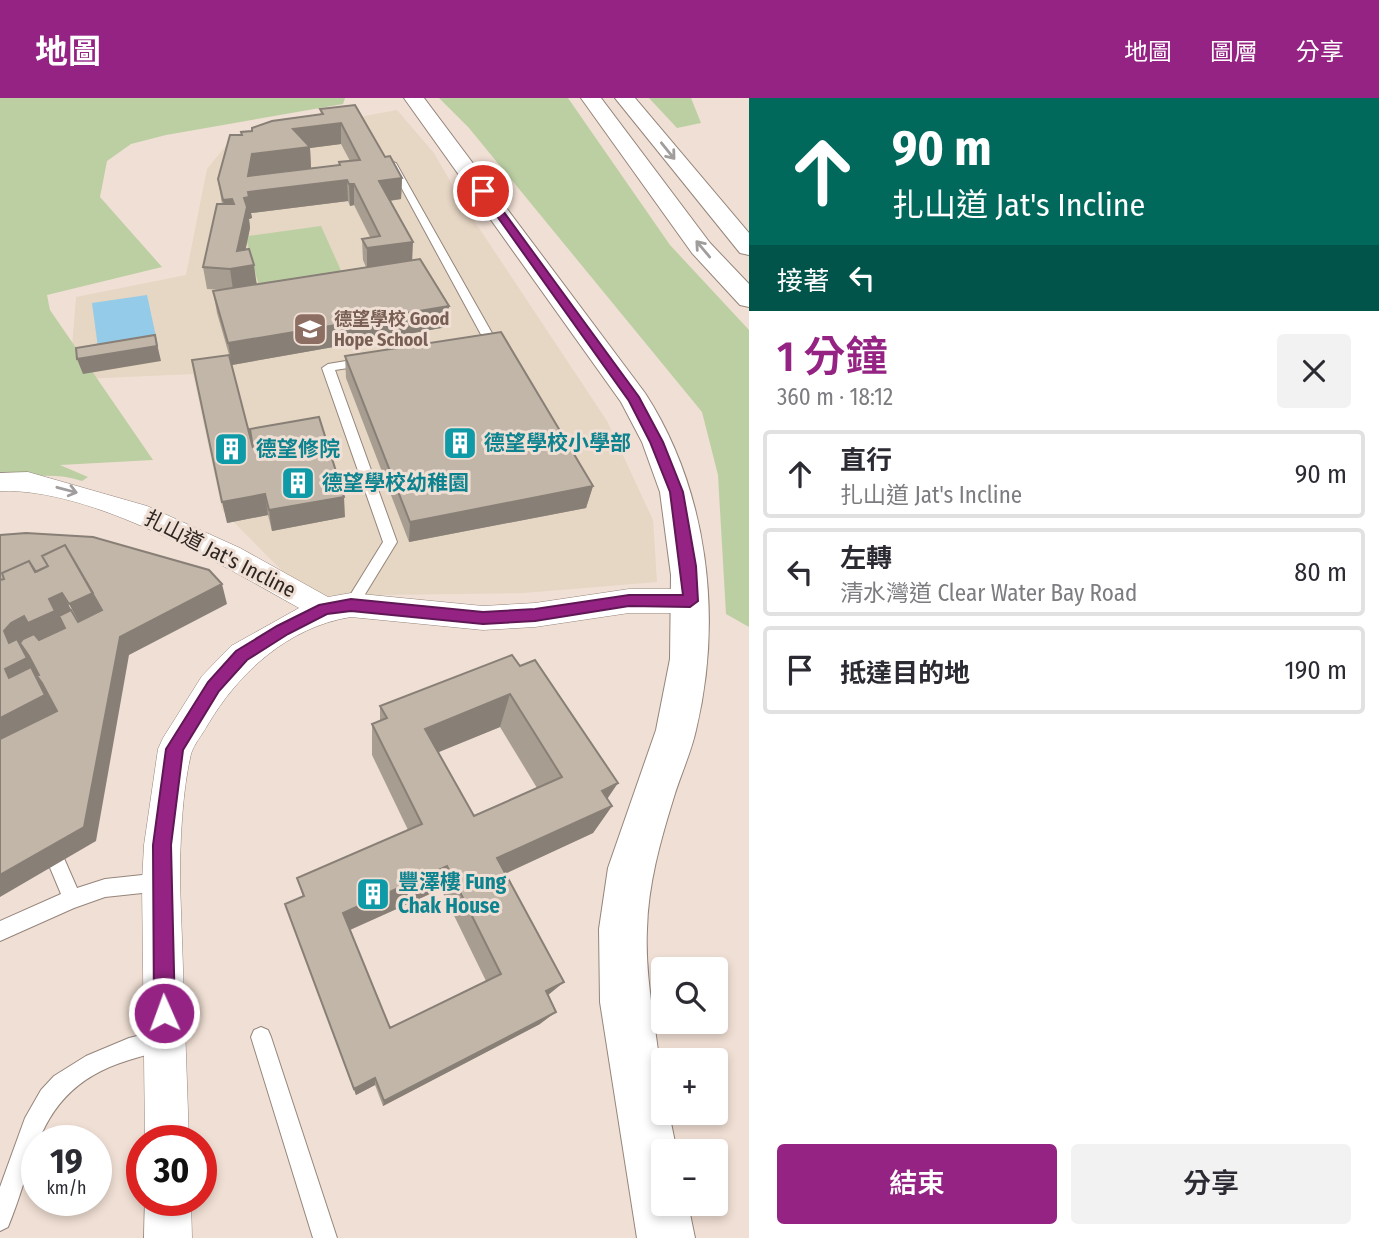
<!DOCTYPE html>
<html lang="zh-TW">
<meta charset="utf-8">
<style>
body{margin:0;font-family:"Fira Sans Condensed","Noto Sans TC",sans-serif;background:#f2f2f3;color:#2b2b33;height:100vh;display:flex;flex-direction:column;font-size:26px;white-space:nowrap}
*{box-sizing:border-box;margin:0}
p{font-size:23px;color:#7c7c81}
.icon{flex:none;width:38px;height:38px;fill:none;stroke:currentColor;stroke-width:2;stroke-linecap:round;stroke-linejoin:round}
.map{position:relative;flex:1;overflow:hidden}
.sheet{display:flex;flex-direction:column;background:#fff;width:630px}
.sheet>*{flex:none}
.hud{background:#00695c;color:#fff;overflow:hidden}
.buttons{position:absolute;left:651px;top:859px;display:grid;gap:14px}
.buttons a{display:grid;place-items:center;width:77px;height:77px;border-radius:7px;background:#fff;box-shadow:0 4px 10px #0003;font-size:35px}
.speed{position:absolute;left:21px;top:1027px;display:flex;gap:14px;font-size:35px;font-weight:700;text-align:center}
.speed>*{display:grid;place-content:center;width:91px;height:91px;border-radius:50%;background:#fff;box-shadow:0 4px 10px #0003;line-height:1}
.speed small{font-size:18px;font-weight:400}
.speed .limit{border:10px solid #d22;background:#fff;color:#111}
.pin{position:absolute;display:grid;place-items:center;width:60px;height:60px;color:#fff;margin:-30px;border:4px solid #fff;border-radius:50%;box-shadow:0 2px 7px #0007}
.me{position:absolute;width:77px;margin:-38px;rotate:358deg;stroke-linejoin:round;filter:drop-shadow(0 0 5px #0008)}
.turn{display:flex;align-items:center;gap:24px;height:147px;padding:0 28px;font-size:32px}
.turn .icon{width:91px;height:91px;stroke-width:2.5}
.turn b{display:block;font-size:49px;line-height:60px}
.then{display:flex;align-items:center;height:66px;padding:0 28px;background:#0003;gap:14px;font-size:26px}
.round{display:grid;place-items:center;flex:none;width:74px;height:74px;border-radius:7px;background:#f2f2f3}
.head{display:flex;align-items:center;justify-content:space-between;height:119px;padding:0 28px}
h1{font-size:42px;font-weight:600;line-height:52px;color:#942383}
.cta{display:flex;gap:14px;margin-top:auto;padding:14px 28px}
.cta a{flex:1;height:80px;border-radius:7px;background:#942383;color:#fff;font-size:28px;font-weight:600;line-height:80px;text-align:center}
.cta a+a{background:#f2f2f3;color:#2b2b33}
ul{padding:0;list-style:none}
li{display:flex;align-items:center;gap:21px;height:88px;margin:0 14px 10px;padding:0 14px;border:4px solid #e1e1e2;border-radius:7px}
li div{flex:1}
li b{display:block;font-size:26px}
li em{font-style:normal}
header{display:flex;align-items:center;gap:42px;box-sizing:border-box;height:98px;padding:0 35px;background:#942383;color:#fff}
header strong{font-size:33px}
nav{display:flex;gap:38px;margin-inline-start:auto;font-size:24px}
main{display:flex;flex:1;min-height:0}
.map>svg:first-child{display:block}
</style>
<header>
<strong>地圖</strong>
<nav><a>地圖</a><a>圖層</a><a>分享</a></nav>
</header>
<main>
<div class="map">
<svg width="749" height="1140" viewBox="0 0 749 1140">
<rect width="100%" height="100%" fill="#f0dfd4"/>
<path fill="#e6d6c4" d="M397,12l37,43 31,54 142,214 46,99 4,62 -134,11 -216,3 -85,-86 -29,-136 -113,5 -9,-18 5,-64 110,-22 21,-106 22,-27z"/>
<path fill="#bccfa3" d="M0,0h345l-2,6 -177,31 -35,9 -24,17 -7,36 62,70 -115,28 3,15 103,150 -93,5 28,12 -6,4c-27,-9 -54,-4 -82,-2z
M439,0h129l102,147 79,85v297l-23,-13 -8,-139 -16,-63 -233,-284z
M649,0h42l10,25 -24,5z
M321,128l22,49 -84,11 -12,-44 1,-6z"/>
<path fill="#94cbe9" d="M147,197l11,51 -59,9 -7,-52z"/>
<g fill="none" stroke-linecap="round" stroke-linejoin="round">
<g stroke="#95857b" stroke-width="2">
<path id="lane" d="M389,63l7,2 101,179 -2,2 -16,3 -6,-3 11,-4 -96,-177z
M364,260l6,4 -2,3 -33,5 62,172 -41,67 -5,2 -7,-6 39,-63 -61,-174 6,-4z
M50,739l6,3 21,48 28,-9 56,-6 7,2 2,7 -2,7 -7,2 -56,6 -31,11 -74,33v-20l61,-27 -20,-48 3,-6z
M261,929l7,3 3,7 66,201h-24l-62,-201 3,-7z
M165,931l7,3 3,7 -3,7c-23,10 -48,13 -71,25 -66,33 -67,95 -93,156l-8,4v-44l25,-69 16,-28 13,-14 32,-20 43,-18z"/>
</g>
<g stroke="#95857b" stroke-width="1">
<path id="street" d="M28,374l119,34 93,42 88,49 23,-4 132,13 52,-3 94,-14h61l10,4 5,8 -5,8 -10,4h-61l-94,14 -52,3 -132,-13c-63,10 -113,56 -144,109 -5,9 -13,18 -16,28 -9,38 -11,89 -11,128l9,259h-44l-3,-259 2,-37 14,-96 5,-11 39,-62 29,-30 68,-38c-81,-45 -206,-120 -299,-117v-18z
M145,1102h46l1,38h-48z"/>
</g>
<g stroke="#95857b" stroke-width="2">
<path id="secondary" d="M404,0h20l221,295c63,97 78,225 51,337 -5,23 -16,46 -23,70 -13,42 -25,85 -26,129 -3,62 16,122 16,184h6l8,39h-14v52h25l7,34h-58l-37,-236 -1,-73 9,-61 48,-138 14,-71 1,-84 -11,-83 -18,-50 -21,-40z"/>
</g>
<g stroke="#95857b" stroke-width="2">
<path id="primary" d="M581,0h20l109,145 39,41v23l-9,-2 -48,-52z
M615,0h20l114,135v22l-9,-2z"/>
</g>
<use href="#lane" fill="#fff" fill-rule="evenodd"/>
<use href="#street" fill="#fff" fill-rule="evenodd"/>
<use href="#secondary" fill="#fff" fill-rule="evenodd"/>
<use href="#primary" fill="#fff" fill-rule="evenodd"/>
</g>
<path fill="#a79d90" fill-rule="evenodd" d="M320,11l65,48 17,21 -1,21 -11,2 22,59 37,46 -2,21 -215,38 -15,-52 -4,-22 9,-1 -15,-1 -4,-22 19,-63 -4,-25 24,-44 10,-4 69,-17zM341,46l9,17 -11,1v3l-28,3 -1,-20zM348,103l2,5 4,-1 16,32 -8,2 1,21 3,7 -109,17 -12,-34 5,-22 -1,-9 3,-1 -1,-5z
M345,258l248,130 -7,22 -177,34 -63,-164z
M253,350l92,69 -73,14 -4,-16 -41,8z
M512,557l100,151 -19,27 -88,41 43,122 -8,28 -157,82 -8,-21 -19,10 -71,-191 18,-7 -6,-19 111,-48 -36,-75v-31l8,-3v-15zM500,629l37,61 -63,28 -36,-64zM441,791l45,92 -96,47 -40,-98z"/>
<path fill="#887f76" d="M341,25v21l-31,4 1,20 36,12 1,21 -97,12 1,5 -3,1 1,9 -8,39 12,-2 3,22 -24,3 -3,-21 7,-18 7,-53 8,-44 41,-25z
M402,80l-1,21 -22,3v-21z
M349,86h5v21l-4,1z
M232,101l3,21 -8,1 -4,-21z
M413,144l-1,22 -45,6v-22z
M449,208l-2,21 -215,38 -4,-22z
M155,237l6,26 -78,13 -6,-15z
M593,388l-7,22 -177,34 1,-20z
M265,396l3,21 -41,8 -5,-21z
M344,399l1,20 -73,14 -3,-21z
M222,486l5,20 -98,51 -33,186 -96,56v-22l120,-238z
M62,495l20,36 -13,99 -69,35v-45l9,-40 -4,-9 4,-26 -5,-12 -1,-30z
M93,495l18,37 -22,11 -20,-37z
M510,596l-10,33 -78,32 3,-30z
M618,685l-19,28 3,-20z
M612,708l-19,27 -106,49 10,-24z
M447,768l-6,23 -96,43 -2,-19z
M564,884l-17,14 -1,-5z
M556,914l-16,12 -157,82 1,-5z
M375,980v7l-19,10 -2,-6z"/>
<path fill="#c2b6a8" stroke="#887f76" stroke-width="2" fill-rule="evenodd" d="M355,7l30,52 5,-1 12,22 -23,3 34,61 -46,6 -5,-9 18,-3 -26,-52h-5l-2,-4 -99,12 1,5 -5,1 3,9 -10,44 12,-2 5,16 -24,4 -27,-2 14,-63h17l-2,-5 -9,1 -5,-21 12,-44h12l-1,-3 11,-1v-3l20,-7 51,-7 -3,-5zM341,25l19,37 -21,2 1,3 -92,11 4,-22 58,-7 -17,-18z
M420,161l29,47 -221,37 -15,-52z
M501,234l92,154 -183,36 -65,-166z
M155,237l2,11 -80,13 -1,-11z
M229,257l24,93 -3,-19 69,-12 25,80 -75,13 -4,-16 -43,8 -30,-142z
M26,435l67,4 116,33 13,14 -102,53 -36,190 -84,48v-136l57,-28 -15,-28 -5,-7 2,-1 -10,-19 -9,-13 3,-4 11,-5 5,6 26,-12 -6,-12 12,-6 7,12 24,-12 -37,-65 -23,11 6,10 -12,6 -7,-11 -27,12 2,6 -4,1v-45z
M65,447l28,48 -24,11 -7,-11 -13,6 6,12 -27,12 -4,-7 -13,7 -7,8 5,12 8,-4 10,19 -22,11 4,9 22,-11 14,28 -45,23v-138l4,-1 -2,-6 27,-12 6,11 13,-6 -6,-10z
M512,557l8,11 15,-6 83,123 -16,8 10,15 -115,52 67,124 -18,9 10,21 -172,89 -9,-23 -21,11 -69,-185 19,-8 -7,-18 125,-54 -50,-100 15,-6 -7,-12zM510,596l52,83 -88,39 -49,-87zM447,768l54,108 -111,54 -47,-115z"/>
<defs><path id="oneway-shaft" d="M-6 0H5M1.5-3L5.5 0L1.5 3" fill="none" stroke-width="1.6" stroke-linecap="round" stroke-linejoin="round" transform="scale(1.75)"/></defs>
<g stroke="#a09d9c">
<use href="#oneway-shaft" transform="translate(668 53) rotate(51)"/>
<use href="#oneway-shaft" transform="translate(703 151) rotate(-130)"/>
<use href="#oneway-shaft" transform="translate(67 392) rotate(15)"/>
</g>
<path fill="#942383" stroke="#601755" stroke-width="2" d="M483,90l4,1 152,208 24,45 20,50 13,74 2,35 -8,6 -61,-1 -94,15 -52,3 -132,-13 -24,3 -39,20 -41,26 -28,31 -36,59 -12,95 4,168 -3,7 -8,3 -7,-3 -3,-7 -1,-168 13,-96 42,-67 28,-31 41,-25 42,-21 32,-6 132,13 52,-3 94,-14h54l-13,-103 -20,-50 -21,-41 -150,-210z"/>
<defs>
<g id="school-square" transform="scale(1.75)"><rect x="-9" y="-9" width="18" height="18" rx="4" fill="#8d6e63" stroke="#f0dfd4"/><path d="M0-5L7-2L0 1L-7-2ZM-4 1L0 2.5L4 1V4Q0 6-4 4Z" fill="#fff"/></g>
<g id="building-square" transform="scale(1.75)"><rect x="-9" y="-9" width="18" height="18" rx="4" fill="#0f9aa8" stroke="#f0dfd4"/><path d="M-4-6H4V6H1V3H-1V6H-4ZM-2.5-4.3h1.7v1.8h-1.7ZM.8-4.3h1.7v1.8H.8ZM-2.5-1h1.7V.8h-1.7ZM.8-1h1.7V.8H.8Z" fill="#fff"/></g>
</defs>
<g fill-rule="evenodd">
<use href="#school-square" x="310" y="231"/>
<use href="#building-square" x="460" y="345"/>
<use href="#building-square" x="231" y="351"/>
<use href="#building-square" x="298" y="385"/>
<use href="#building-square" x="373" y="796"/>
</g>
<g text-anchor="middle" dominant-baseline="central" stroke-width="6" stroke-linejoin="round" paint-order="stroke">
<g font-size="18" font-weight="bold" fill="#785e54" stroke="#f0dfd4" text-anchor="start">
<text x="334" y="221">德望學校 Good<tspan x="334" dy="21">Hope School</tspan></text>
</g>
<g font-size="21" font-weight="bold" fill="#0d838f" stroke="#f0dfd4" text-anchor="start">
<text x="484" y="345">德望學校小學部</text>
<text x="256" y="351">德望修院</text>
<text x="322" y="385">德望學校幼稚園</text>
<text x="398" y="784">豐澤樓 Fung<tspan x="398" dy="24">Chak House</tspan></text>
</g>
<g font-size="21" fill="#2d2622" stroke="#f0dfd4">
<text transform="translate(220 456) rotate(27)">扎山道 Jat's Incline</text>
</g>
</g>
</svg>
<div class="buttons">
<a><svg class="icon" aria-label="search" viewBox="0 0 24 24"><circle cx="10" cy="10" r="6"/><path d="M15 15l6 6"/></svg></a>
<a>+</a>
<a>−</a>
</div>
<div class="speed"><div>19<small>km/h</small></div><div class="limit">30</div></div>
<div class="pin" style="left:483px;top:93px;background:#d93025"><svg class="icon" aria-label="arrive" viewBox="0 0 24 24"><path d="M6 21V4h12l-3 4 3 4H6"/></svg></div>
<svg class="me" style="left:164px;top:915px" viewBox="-20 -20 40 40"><circle r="17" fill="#942383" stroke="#fff" stroke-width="3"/><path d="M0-11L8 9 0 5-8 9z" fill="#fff"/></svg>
</div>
<section class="sheet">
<div class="hud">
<div class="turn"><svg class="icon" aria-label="ahead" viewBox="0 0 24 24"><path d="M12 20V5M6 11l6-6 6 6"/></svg><div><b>90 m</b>扎山道 Jat's Incline</div></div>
<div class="then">接著<svg class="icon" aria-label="left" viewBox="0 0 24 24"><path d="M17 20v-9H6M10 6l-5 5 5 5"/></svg></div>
</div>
<div class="head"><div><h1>1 分鐘</h1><p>360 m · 18:12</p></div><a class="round"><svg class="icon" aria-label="close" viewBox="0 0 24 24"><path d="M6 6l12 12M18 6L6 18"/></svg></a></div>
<ul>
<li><svg class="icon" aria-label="ahead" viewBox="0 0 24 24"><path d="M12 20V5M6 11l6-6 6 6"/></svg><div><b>直行</b><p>扎山道 Jat's Incline</p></div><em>90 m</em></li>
<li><svg class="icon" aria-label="left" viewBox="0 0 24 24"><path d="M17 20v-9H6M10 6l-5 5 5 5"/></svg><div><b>左轉</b><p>清水灣道 Clear Water Bay Road</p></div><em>80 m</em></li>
<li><svg class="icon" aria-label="arrive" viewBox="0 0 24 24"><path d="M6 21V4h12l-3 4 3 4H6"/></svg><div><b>抵達目的地</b></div><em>190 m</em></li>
</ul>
<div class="cta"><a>結束</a><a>分享</a></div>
</section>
</main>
